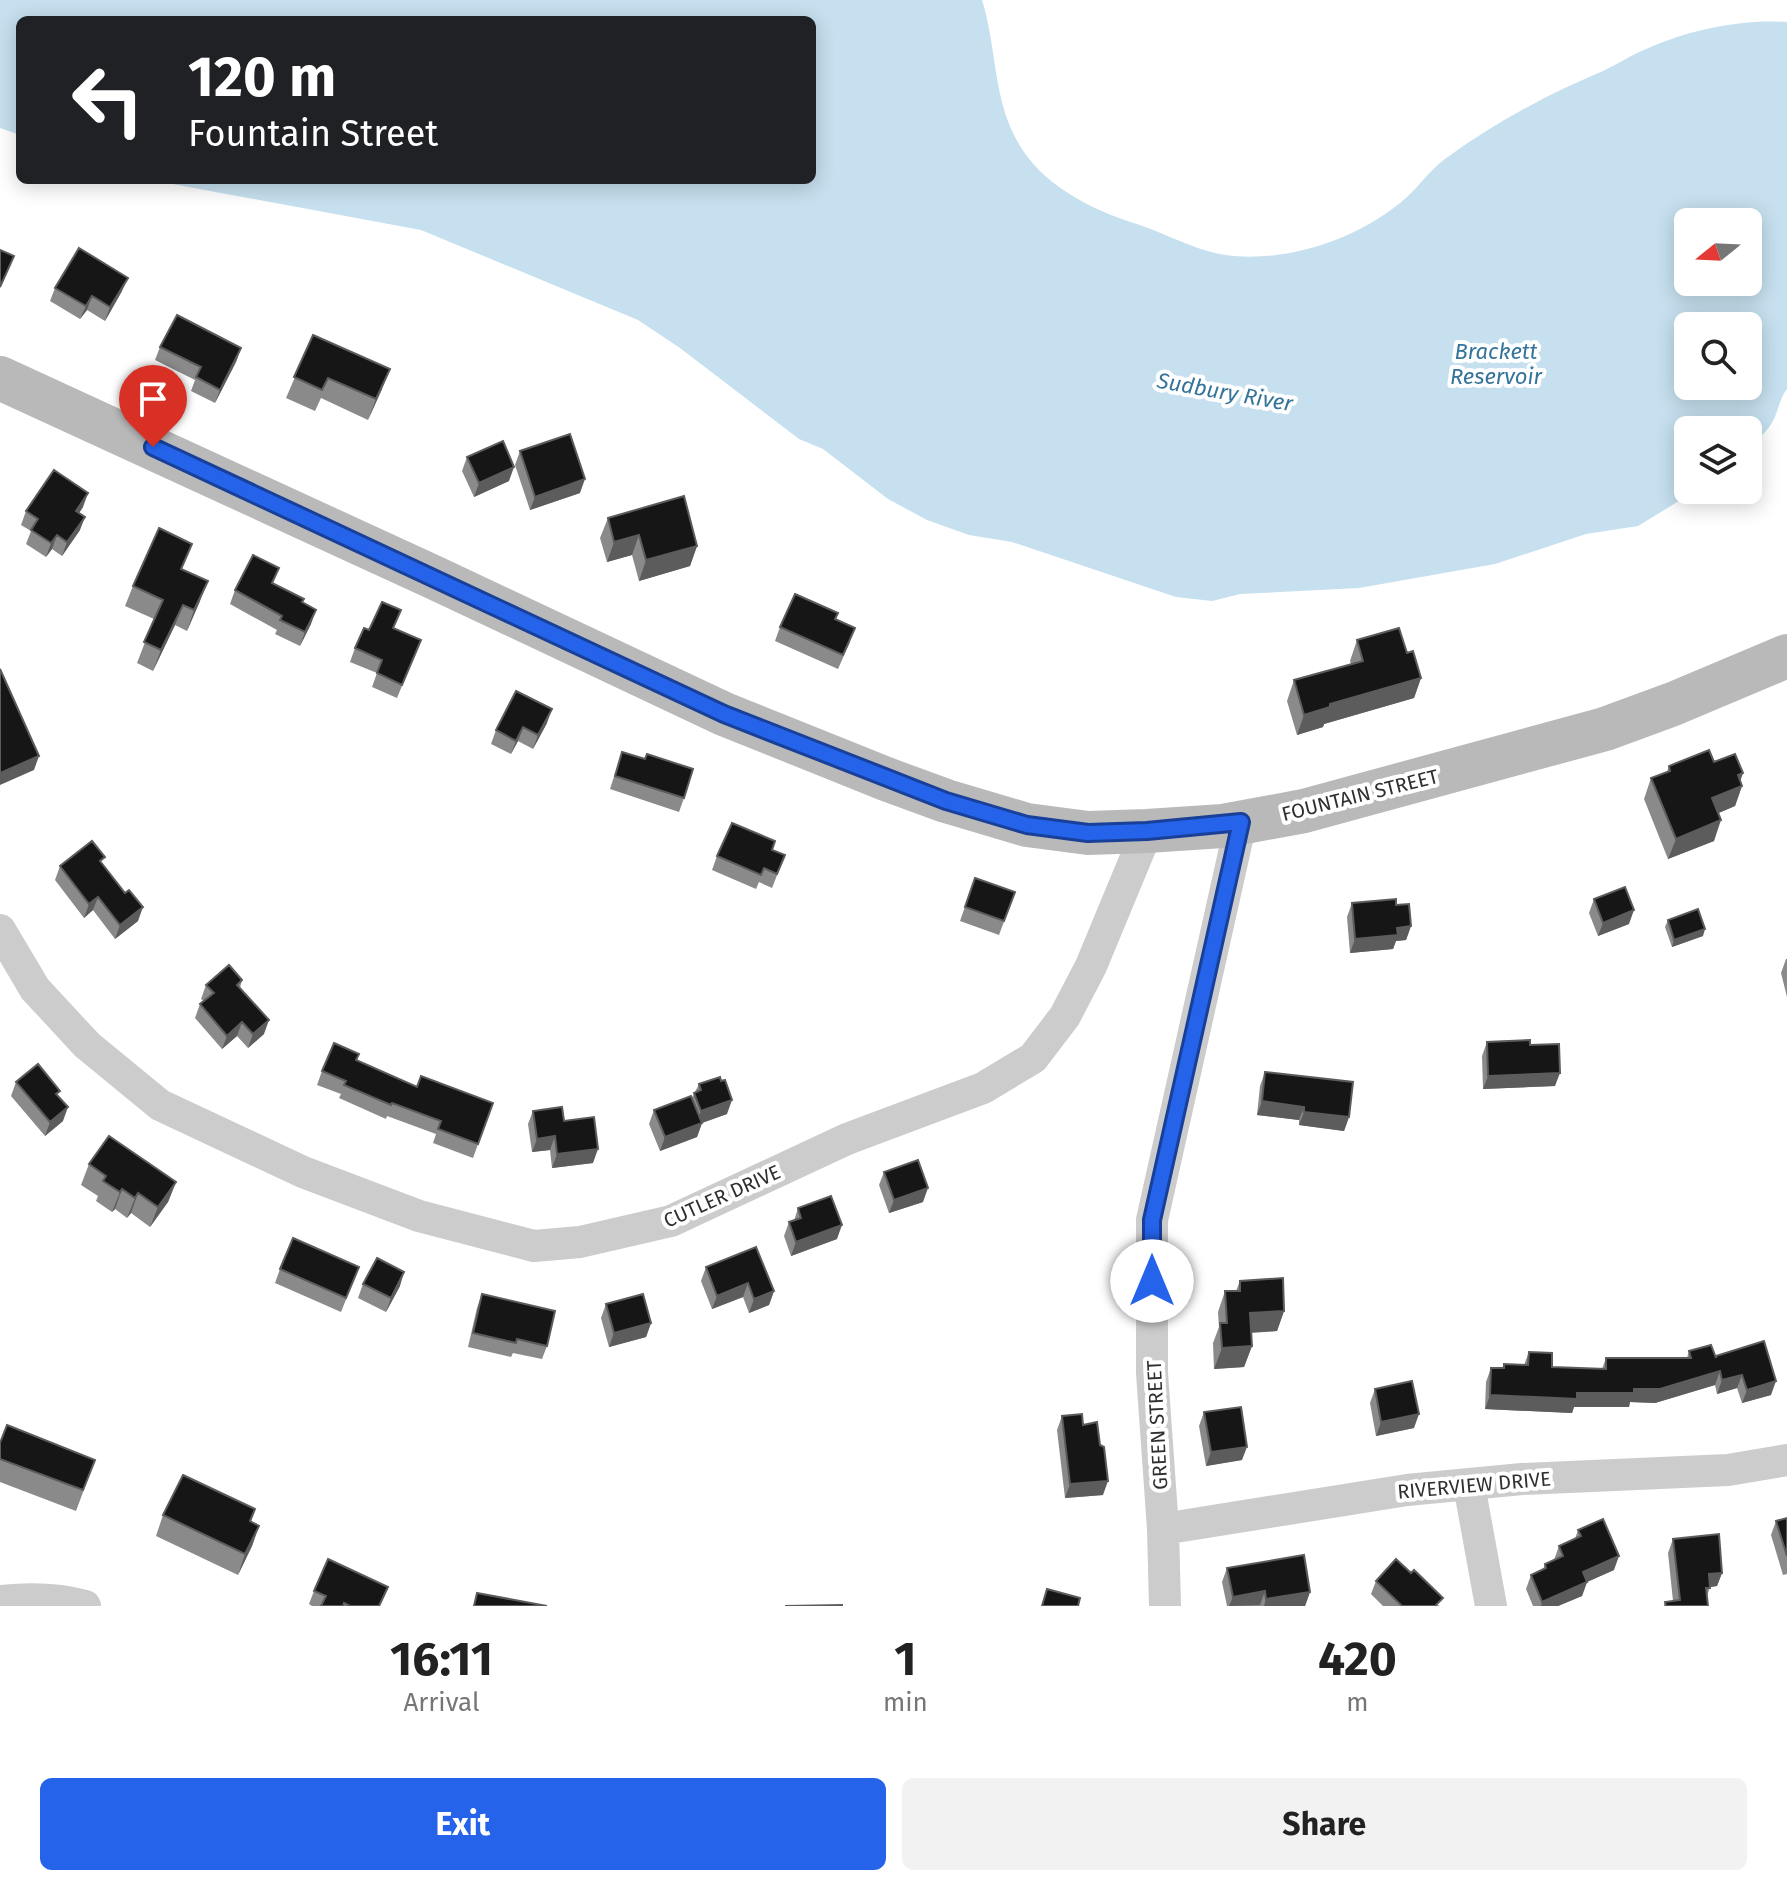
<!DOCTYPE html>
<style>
body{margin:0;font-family:"Fira Sans",sans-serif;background:#f2f2f2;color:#222;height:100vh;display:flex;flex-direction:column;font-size:30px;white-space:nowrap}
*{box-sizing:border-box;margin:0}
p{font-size:26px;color:#767676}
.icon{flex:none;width:44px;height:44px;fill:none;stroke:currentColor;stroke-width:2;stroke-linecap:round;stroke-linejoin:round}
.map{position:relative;height:1606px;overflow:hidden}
.sheet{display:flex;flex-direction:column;background:#fff;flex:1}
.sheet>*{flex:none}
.top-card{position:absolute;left:16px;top:16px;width:800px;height:168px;border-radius:12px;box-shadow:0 4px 20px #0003;background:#202124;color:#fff;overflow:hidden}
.needle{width:52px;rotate:252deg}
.controls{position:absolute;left:1674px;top:208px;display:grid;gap:16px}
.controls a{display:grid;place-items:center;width:88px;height:88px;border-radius:12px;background:#fff;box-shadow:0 4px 20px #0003;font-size:40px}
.pin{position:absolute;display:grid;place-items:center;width:68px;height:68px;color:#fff;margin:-82px -34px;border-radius:50% 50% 50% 0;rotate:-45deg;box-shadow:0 0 8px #0007}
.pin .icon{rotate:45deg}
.me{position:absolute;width:88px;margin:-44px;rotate:0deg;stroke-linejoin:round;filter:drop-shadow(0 0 6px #0008)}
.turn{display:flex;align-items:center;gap:28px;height:168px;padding:0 40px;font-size:36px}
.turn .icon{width:104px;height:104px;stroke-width:2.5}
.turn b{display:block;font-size:56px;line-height:68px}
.eta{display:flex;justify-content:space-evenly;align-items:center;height:136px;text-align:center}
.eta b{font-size:48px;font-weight:700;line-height:56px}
.action{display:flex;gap:16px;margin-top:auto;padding:16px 40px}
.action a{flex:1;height:92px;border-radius:12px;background:#2563eb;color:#fff;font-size:32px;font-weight:700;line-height:92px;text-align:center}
.action a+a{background:#f2f2f2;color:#222}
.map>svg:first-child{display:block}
</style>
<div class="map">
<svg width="1787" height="1606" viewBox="0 0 1787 1606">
<rect width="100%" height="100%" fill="#fff"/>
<path fill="#c6e0ef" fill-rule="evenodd" d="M0,0h982c14,44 11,93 32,135 23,48 75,74 123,89 33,11 62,29 97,32 60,5 128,-19 173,-59 13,-12 24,-28 38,-38 49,-36 103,-65 158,-88 15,-7 28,-16 43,-22 43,-19 94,-30 141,-27v367c-7,9 -8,19 -13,30 -6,12 -16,21 -26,29v-18h-60v60h9l-59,36 -52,8 -91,30 -136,24 -119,6 -28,7 -36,-4 -164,-55 -43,-7 -42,-15 -39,-21 -65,-50 -24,-10 -119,-91 -42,-28 -217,-90 -270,-50h661v-160h-792v115l-20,-7zM1688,222h60v60h-60zM1688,326h60v60h-60z"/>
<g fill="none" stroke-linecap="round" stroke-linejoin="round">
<path stroke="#ccc" stroke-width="32" d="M0,930l35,59 52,56 73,60 143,67 116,44 115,30 46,-4 91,-21 176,-82 136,-51 50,-30 32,-42 26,-50 56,-135
M1469,1485l22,121
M1163,1529l244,-39 115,-11 206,-9 59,-10
M0,1601c29,-3 57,-3 85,5
M1165,1606l-2,-77 -11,-156v-153l89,-398"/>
<path stroke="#b9b9b9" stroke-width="44" d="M0,378l433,199 291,137 162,65 60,22 81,24 61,8 59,-2 76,-5 81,-15 301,-82 68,-25 114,-48"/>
</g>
<path fill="#8a8a8a" d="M55,288l67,3 -17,30 -18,-11 -7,9 -30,-18z
M313,335l69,54 -14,31 -47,-22 -6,13 -29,-13z
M160,347l81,1 -5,14 -21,41 -24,-12 4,-11 -40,-20z
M520,451l60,42 -50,17 -15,-45z
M467,457l42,24 -35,16 -12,-26z
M83,507l-4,6 1,17 -18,26 -10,-7 -6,8 -20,-13 5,-13 -10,-6 5,-14z
M608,518l89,28 -7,20 -51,15 -7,-26 -25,7 -7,-24z
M182,569l18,32 -13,30 -12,-6 -22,46 -16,-8 17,-44 -29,-13 8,-20z
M274,584l28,19 9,21 -11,22 -25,-12 2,-4 -47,-26 5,-14z
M836,620l14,22 -12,27 -63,-28 5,-14z
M394,629l27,11 -24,58 -25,-11 5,-14 -27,-11 5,-14 14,-18z
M1357,640l50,13 14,25 -7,20 -90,26 -1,3 -26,8 -10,-34 7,-21 57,-16 -1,-3z
M547,723l-14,26 -15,-8 -7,13 -20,-10 5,-14z
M622,752l23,7 39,39 -5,14 -69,-23z
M1714,762l26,19 2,5 -7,20 -17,7 -4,28 -46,18 -24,-60 7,-21 16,-6 2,-6z
M772,850l13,5 -13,33 -13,-6 -3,7 -44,-19 5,-14z
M102,864l36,57 -23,18 -22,-29 -9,8 -29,-38 5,-14z
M975,878l40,14 -16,43 -39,-14z
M1594,899l35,25 -31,12 -9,-23z
M1352,903l44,2 15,21 -5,14 -10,1 -3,8 -43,4 -3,-36z
M1668,920l35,16 -31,11 -7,-20z
M1786,959h1v38l-6,-24z
M242,980l-2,8 24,46 -16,14 -11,-12 -15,13 -27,-31 5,-14 4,-3 -3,-2 5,-14z
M1487,1042l43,3 25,41 -72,3 -1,-33z
M356,1060l61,27 76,16 -20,55 -40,-15 3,-9 -49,-18 -1,3 -47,-21 2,-4 -24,-9 5,-14z
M1265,1072l84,45 -5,14 -45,-6v-5l-42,-5 3,-29z
M721,1081l6,33 -25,9 -5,14 -37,14 -11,-27 5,-14 38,-12 7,-14z
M16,1082l47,39 -18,15 -34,-40z
M533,1111l31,10 29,42 -41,5 -2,-18 -18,2 -4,-28z
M89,1164l87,18 -8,20 -18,25 -19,-14 -4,5 -12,-9 -3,3 -16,-11 2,-5 -17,-11z
M884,1172l39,30 -34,11 -10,-28z
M798,1208l39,31 -46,17 -7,-20 5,-14 5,-1z
M359,1267l-18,45 -66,-29 5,-14z
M706,1267l68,24 -5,14 -20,8 -6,-16 -31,12 -11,-28z
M1240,1281l44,30 -7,20 -26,2 1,13 -8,21 -30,2 -1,-26 6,-16 -1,-15 7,-21h11z
M363,1284l37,2 -14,26 -28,-14z
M482,1294l65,52 -5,13 -29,-6 -2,4 -43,-10 9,-39z
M606,1304l45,19 -5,14 -37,10 -8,-29z
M1689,1351l26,5 56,39 -29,8 -5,-15 -20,6 -2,-9 -60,18 -25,-1 -1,5h-55l-2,6 -87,-4 1,-27 5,-14h11l2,-4 20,1 5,-13 23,15 50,2 4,-11h81z
M1375,1389l39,39 -38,8 -6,-33z
M1204,1412l38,48 -36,6 -7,-40z
M1062,1416l21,9 20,70 -38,3 -8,-68z
M0,1443l95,17 -19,51 -76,-29z
M255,1509l-4,13 8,4 -7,20 -14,29 -82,-39 7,-21z
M1787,1518v56l-4,1 -12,-40 5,-14z
M1578,1530l36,40 -27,12 -5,14 -24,10h-25l-7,-17 5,-14 12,-5 2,-6 9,-4 5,-14 16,-7z
M1673,1539l49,34 -5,13 -7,1 -3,9 1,10h-44l1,-4 8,-1 -5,-48z
M1227,1568l83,24 -5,14h-78l-5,-24z
M1376,1581l64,25h-57l-12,-12z
M388,1587l-8,19h-68l-3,-2 5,-13z"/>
<path fill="#5c5c5c" d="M128,278l-6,13 -17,30 5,-14z
M92,296l-5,14 -7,9 6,-13z
M241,348l-5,14 -21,41 5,-13z
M390,369l-8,20 -14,31 8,-21z
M514,467l-5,14 -35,16 5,-14z
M585,479l-5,14 -50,17 5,-13z
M88,493l-5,14 -12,18 5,-14z
M85,517l-5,13 -18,26 5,-14z
M57,535l-5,14 -6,8 5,-14z
M639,535l-7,20 -25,7 7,-20z
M697,546l-7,20 -51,15 7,-21z
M208,581l-8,20 -13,30 7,-21z
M183,605l-8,20 -22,46 8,-21z
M316,610l-5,14 -11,22 5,-14z
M1421,678l-7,20 -90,26 -1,3 -26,8 7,-20 26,-11z
M552,709l-5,14 -14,26 5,-14z
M523,727l-5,14 -7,13 5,-13z
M39,756l-5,14 -34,15v-12z
M1743,773l-5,15 4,-2 -7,20 -30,13 7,-21 26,-23z
M1721,820l-7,21 -46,18 8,-20z
M98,897l-5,13 -9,8 5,-14z
M143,907l-5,14 -23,18 5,-14z
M1634,910l-5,14 -31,12 5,-13z
M1411,926l-5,14 -10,1 -3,8 -43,4 5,-14 42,-11z
M1705,929l-2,7 -31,11 2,-7z
M269,1020l-5,14 -16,14 5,-14z
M242,1022l-5,14 -15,13 5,-13z
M1560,1073l-5,13 -72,3 5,-13z
M732,1100l-5,14 -31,11 5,-14z
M1262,1101l42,6 -5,13 -42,-5z
M68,1107l-5,14 -18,15 5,-14z
M1304,1112l45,5 -5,14 -45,-6z
M702,1123l-5,14 -37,14 5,-14z
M555,1136l-5,14 -18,2 5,-13z
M598,1149l-5,14 -41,5 5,-14z
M176,1182l-8,20 -18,25 8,-20z
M928,1188l-5,14 -34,11 5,-13z
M122,1189l-7,20 -3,3 8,-20z
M138,1193l-7,20 -4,5 8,-20z
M842,1225l-5,14 -46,17 5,-14z
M404,1272l-4,14 -14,26 5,-14z
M748,1283l-5,14 -31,12 5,-13z
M774,1291l-5,14 -20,8 5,-14z
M1284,1311l-7,20 -35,2 8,-20z
M651,1323l-5,14 -37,10 5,-14z
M1252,1346l-8,21 -30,2 8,-21z
M1720,1371l-5,14 -60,18 -25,-1 -1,5h-55l-2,6 -87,-4 5,-14 144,-6z
M1742,1375l-5,13 -20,6 5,-14z
M1776,1381l-5,14 -29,8 5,-13z
M1419,1414l-5,14 -38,8 5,-14z
M1247,1447l-5,13 -36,6 5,-14z
M1108,1481l-5,14 -38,3 5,-14z
M259,1526l-7,20 -14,29 7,-21z
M1619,1556l-5,14 -36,16 5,-14z
M1722,1573l-5,13 -13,2 5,-14z
M1587,1582l-5,14 -24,10h-17l1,-4z
M1265,1591l-5,14 -31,1 4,-9z
M1310,1592l-5,14h-41l2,-7z"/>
<path fill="#161616" stroke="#5c5c5c" stroke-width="2" d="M79,248l49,30 -18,29 -18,-11 -6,10 -31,-18z
M0,250l14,6 -14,31z
M177,315l64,33 -21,42 -24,-13 5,-10 -41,-20z
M313,335l77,34 -14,30 -48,-21 -6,12 -28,-13z
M570,434l15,45 -50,18 -15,-46z
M503,441l11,26 -35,16 -12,-26z
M54,470l34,23 -12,18 9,6 -18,25 -10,-7 -6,8 -20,-13 7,-11 -12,-8z
M684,496l13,50 -51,14 -7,-25 -25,7 -6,-24z
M159,528l33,16 -11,25 27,12 -14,29 -11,-5 -22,45 -17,-8 19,-42 -30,-14z
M253,555l26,13 -7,15 32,16 -2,3 14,8 -11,22 -25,-12 2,-4 -47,-26z
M795,594l43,19 -3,6 20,9 -12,27 -63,-28z
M382,602l19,8 -8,18 28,12 -19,45 -25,-12 5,-13 -27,-12 9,-20 5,2z
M1399,628l8,25 6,-2 8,27 -91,26v3l-26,8 -10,-35 69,-19 -6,-21z
M0,669l39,87 -39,17z
M516,691l36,18 -14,26 -15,-8 -7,14 -20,-11z
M1709,750l5,12 21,-8 8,19 -5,2 4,11 -30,12 9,22 -45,19 -25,-61 19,-7 -1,-5z
M622,752l23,7 2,-5 46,15 -9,29 -69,-22z
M732,823l43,18 -3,9 13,5 -8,19 -13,-6 -3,7 -44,-19z
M92,841l13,16 -5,4 25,32 4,-3 14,17 -23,18 -22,-28 -9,7 -29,-38z
M975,878l40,14 -11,29 -39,-14z
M1625,887l9,23 -31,13 -9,-24z
M1396,899v6l13,-1 2,22 -14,2 1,7 -43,4 -3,-36z
M1698,909l7,20 -31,11 -6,-20z
M229,965l13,15 -5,5 32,35 -16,14 -11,-12 -15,14 -27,-32 14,-11 -8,-8z
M1530,1040v5l29,-1 1,29 -72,3 -1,-34z
M334,1043l25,11 -3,6 61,27 4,-11 72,27 -15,41 -40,-15 3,-8 -49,-18 -1,2 -47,-20 2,-4 -24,-10z
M38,1064l22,27 -4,3 12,13 -18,15 -34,-40z
M1265,1072l88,10 -4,35 -45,-5v-5l-42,-6z
M720,1077l1,4 4,-1 7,20 -31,11 -7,-18 7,-3 -2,-6z
M691,1096l11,27 -37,14 -11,-27z
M562,1107l2,14 30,-4 4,32 -41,5 -2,-18 -18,3 -4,-28z
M109,1136l67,46 -18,25 -20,-14 -3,5 -13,-9 -2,3 -17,-11 3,-5 -17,-12z
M918,1160l10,28 -34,12 -10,-28z
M831,1196l11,29 -46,17 -7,-20 12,-4 -3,-10z
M293,1238l66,29 -13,31 -66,-29z
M756,1247l18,44 -20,8 -6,-16 -31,13 -11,-29z
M377,1258l27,14 -13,26 -28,-14z
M1283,1278l1,33 -34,2 2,33 -30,2 -2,-25h7l-2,-32h15v-10z
M482,1294l73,17 -8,35 -30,-7 -1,4 -43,-10z
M643,1294l8,29 -37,10 -8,-29z
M1764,1341l12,40 -29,9 -5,-15 -20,5 -2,-9 -60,18h-26v4h-57v6l-87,-4 1,-27h13v-4l24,1 1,-13 23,1v14l54,2v-11h85l-2,-7 22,-6 5,13v-2z
M1412,1381l7,33 -38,8 -6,-33z
M1241,1407l6,40 -36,5 -7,-40z
M1082,1414l1,11 14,-3 3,23 4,2 4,34 -38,3 -8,-68z
M7,1425l88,35 -12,30 -83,-31v-16z
M183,1475l72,34 -5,12 9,5 -14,28 -82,-39z
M1787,1518v38l-11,-35z
M1603,1519l16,37 -36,16 4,10 -45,20 -11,-27 15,-7 -1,-4 18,-8 -4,-10 22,-10 -3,-6z
M1719,1534l3,39 -13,1 1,14h-4l2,18h-42l-1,-4 15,-2 -7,-61z
M1304,1555l6,37 -44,7 -1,-8 -32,6 -6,-29z
M328,1559l60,28 -9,19h-29l-6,-3 -1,3h-22l5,-10 -12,-5z
M1396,1559l15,14 3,-3 29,28 -8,8h-33l-26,-25z
M1047,1589l33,9 -2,8h-36z
M477,1593l70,13h-73z
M842,1605v1h-57z"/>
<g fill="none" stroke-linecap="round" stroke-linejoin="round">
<g stroke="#184099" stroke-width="20">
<path id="route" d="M153,447l571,267 222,87 81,24 61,8 59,-2 94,-9 -89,398v61"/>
</g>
<use href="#route" stroke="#2563eb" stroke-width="14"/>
</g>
<g text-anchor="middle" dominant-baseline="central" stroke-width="8" stroke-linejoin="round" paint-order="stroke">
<g font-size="20" fill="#2f2f2f" stroke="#fff">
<text transform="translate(1360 795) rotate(-14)">FOUNTAIN STREET</text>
<text transform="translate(722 1196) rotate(-24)">CUTLER DRIVE</text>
<text transform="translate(1157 1425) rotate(-93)">GREEN STREET</text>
<text transform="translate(1474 1485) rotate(-5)">RIVERVIEW DRIVE</text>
</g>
<g font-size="22" font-style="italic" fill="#34749a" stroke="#fff">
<text x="1496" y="351">Brackett<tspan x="1496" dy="25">Reservoir</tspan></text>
<text transform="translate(1225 392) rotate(10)">Sudbury River</text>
</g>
</g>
</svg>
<div class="controls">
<a><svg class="needle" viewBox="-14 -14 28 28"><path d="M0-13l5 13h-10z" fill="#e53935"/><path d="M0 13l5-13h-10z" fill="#767676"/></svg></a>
<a><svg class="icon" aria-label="search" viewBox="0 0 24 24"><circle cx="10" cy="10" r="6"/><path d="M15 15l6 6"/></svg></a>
<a><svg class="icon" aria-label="layers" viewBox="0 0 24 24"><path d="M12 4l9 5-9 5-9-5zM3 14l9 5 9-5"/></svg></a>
</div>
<div class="pin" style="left:153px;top:447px;background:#d93025"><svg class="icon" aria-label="arrive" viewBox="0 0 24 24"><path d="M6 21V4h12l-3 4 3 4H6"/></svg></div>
<svg class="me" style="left:1152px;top:1281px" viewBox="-20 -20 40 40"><circle r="19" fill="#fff"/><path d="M0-13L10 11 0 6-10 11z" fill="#2563eb"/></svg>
<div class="top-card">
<div class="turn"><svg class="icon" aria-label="left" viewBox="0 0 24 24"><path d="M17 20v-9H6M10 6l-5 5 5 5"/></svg><div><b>120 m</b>Fountain Street</div></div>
</div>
</div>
<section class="sheet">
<div class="eta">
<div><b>16:11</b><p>Arrival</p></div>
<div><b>1</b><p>min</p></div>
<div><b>420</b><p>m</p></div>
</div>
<div class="action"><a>Exit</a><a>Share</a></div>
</section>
